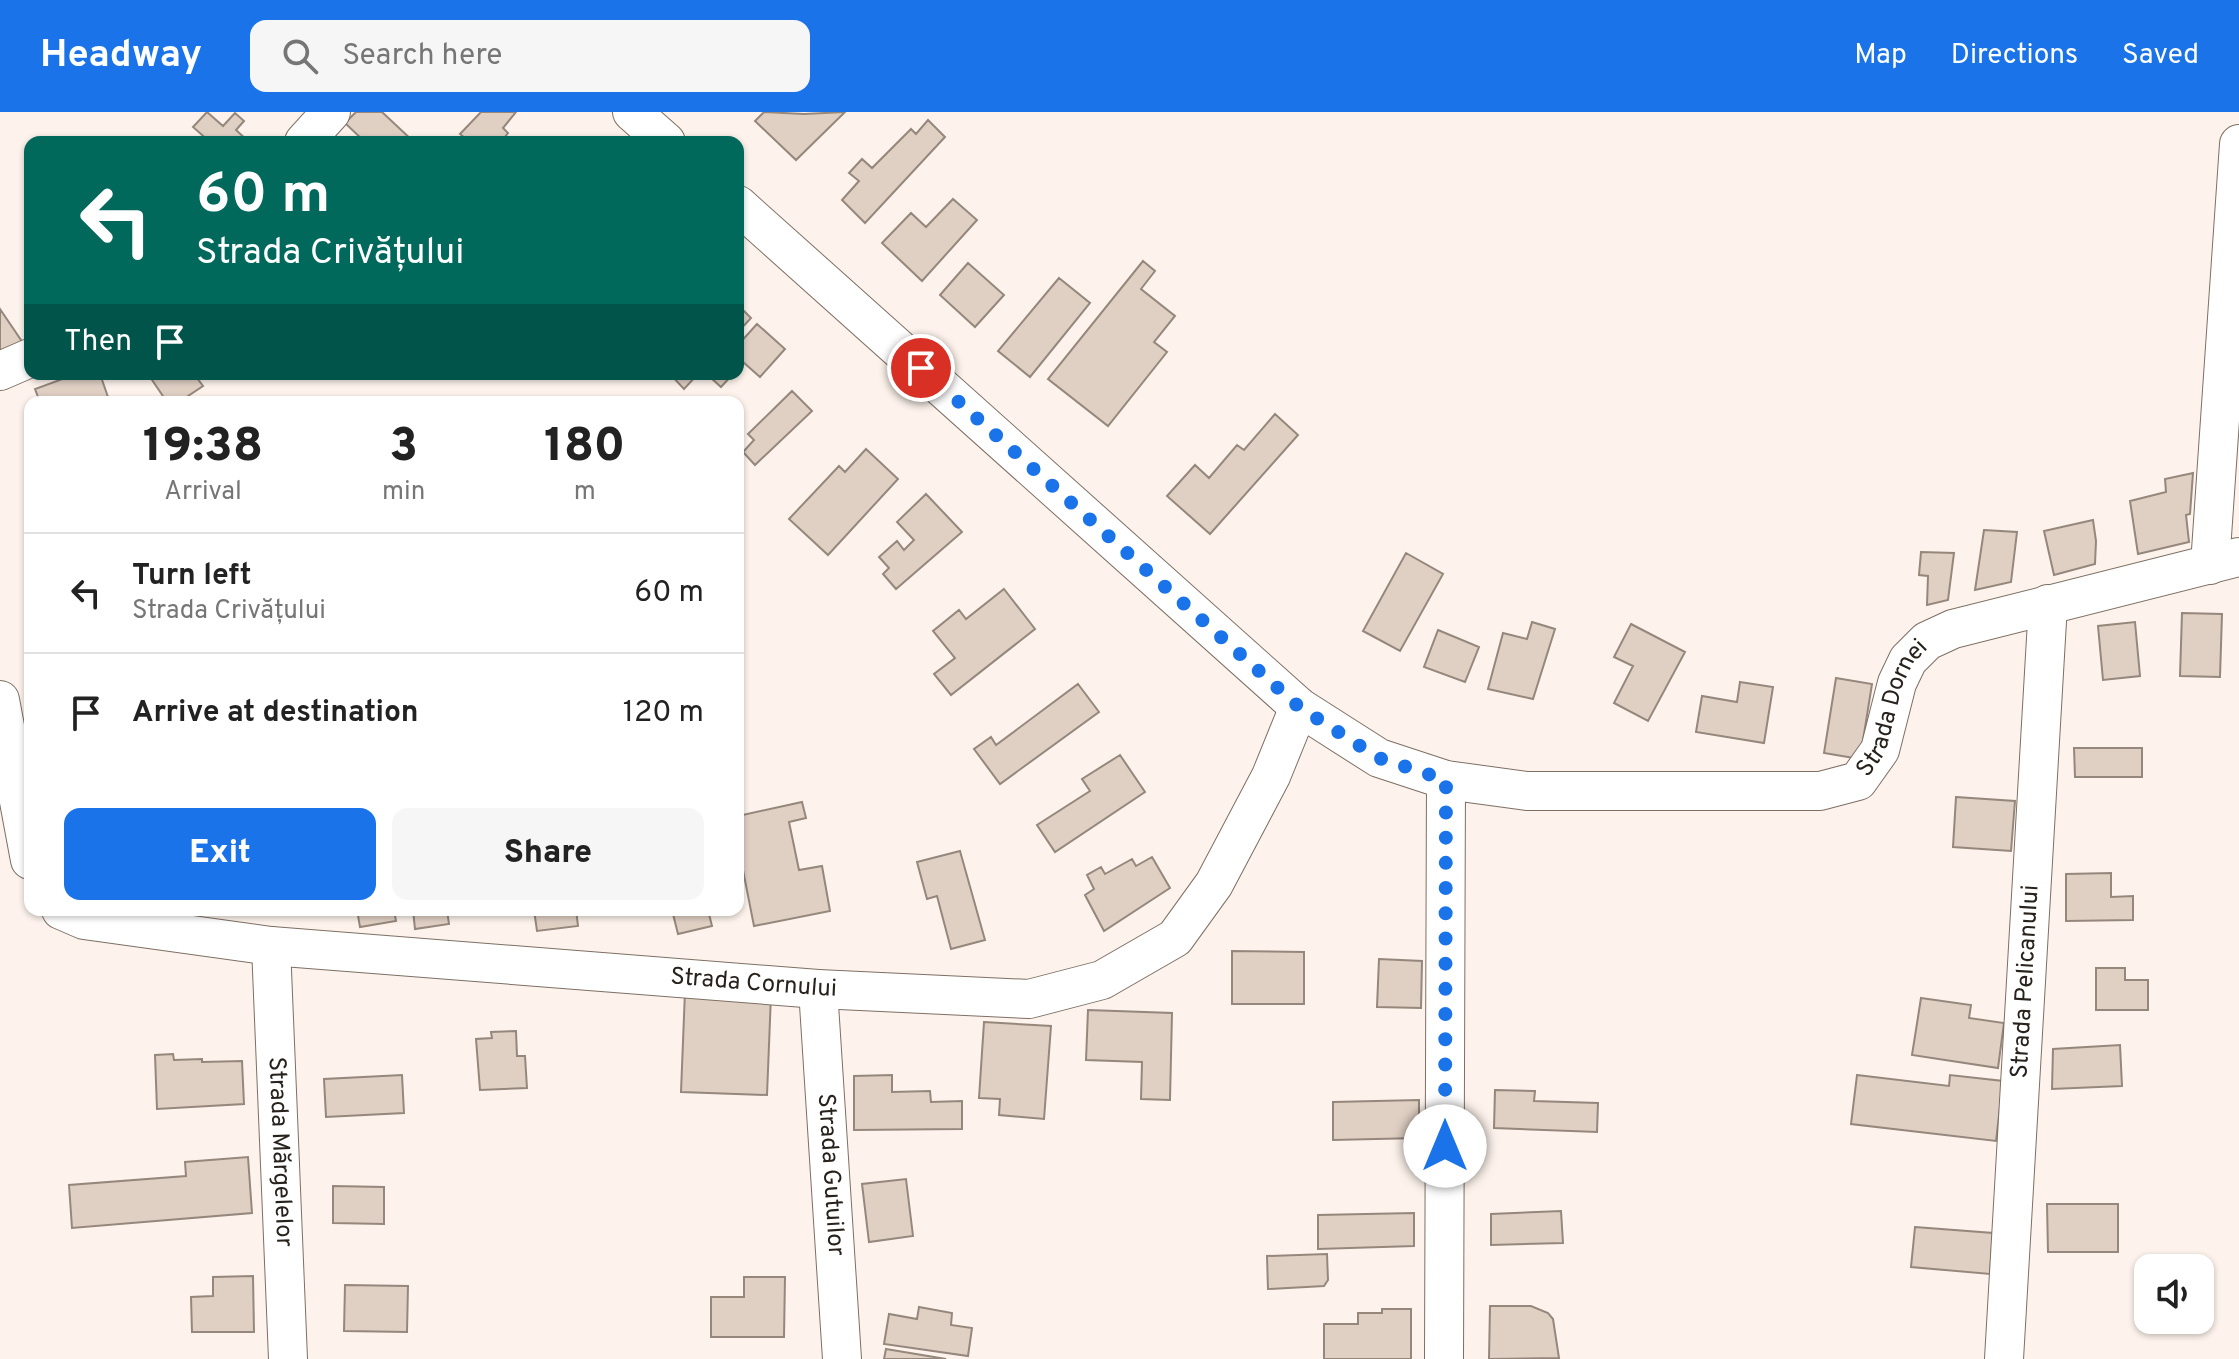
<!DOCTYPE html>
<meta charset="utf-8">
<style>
body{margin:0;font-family:Overpass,sans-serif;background:#f6f6f6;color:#222;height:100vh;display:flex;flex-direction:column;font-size:30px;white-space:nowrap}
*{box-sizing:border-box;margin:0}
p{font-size:26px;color:#767676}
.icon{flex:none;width:44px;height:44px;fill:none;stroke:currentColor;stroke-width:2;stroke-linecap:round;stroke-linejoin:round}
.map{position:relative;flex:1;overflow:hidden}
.sheet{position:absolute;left:24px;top:284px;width:720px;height:520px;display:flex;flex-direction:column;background:#fff;border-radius:16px;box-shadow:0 2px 6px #0004}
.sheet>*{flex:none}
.guide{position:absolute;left:24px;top:24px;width:720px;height:244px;border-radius:16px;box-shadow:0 2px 6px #0004;background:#00695c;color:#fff;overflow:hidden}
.controls{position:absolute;left:2134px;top:1142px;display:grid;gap:16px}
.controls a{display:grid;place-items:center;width:80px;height:80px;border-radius:16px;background:#fff;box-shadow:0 2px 6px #0004;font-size:40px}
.pin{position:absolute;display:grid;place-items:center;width:68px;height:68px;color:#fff;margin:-34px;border:4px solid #fff;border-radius:50%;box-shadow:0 2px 8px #0007}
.me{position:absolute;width:88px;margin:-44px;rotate:0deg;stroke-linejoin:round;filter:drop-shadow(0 0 6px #0008)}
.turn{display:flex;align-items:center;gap:28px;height:168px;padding:0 40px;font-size:36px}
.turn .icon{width:104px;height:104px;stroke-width:2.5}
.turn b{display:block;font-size:56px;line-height:68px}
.then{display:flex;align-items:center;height:76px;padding:0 40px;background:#0003;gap:16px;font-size:30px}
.eta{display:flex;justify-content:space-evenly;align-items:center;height:136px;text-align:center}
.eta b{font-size:48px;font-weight:800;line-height:56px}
.action{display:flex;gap:16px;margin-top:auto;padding:16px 40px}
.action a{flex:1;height:92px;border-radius:16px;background:#1a73e8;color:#fff;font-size:32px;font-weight:800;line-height:92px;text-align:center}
.action a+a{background:#f6f6f6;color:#222}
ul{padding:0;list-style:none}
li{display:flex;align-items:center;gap:24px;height:120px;padding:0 40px;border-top:2px solid #e0e0e0}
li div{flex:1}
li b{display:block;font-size:30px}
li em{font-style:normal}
header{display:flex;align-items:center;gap:48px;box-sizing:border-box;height:112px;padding:0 40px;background:#1a73e8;color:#fff}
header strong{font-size:38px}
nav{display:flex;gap:44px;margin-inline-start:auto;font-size:28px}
.search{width:560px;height:72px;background:#f6f6f6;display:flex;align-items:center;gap:20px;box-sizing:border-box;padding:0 28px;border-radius:16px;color:#767676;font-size:30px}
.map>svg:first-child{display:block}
</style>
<header>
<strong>Headway</strong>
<div class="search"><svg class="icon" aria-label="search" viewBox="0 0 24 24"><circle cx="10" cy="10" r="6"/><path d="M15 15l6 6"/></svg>Search here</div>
<nav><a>Map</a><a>Directions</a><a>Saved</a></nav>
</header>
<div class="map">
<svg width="2239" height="1247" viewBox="0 0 2239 1247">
<rect width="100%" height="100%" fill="#fdf3ec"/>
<path fill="#e0d0c4" stroke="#95877c" stroke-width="2" d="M207,0l16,14 12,-13 9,8 -8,9 13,12h-39l-17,-15z
M356,0h26l32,30h-49l-20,-19z
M481,0h35l-13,16 5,5 -7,9h-31l-10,-8z
M764,0l40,2 41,-2 -49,48 -41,-39z
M928,8l17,17 -80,86 -23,-23 17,-19 -10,-8 13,-14 10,9 39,-39 5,5z
M953,87l24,21 -55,61 -40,-38 29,-30 15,14z
M1143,149l12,10 -14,18 34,27 -21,26 13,10 -59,74 -60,-47z
M968,151l36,32 -29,32 -35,-32z
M1059,166l31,25 -60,74 -32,-26z
M738,193l13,13 -13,14z
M0,197l23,34 -23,14z
M757,212l28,25 -25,28 -17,-15 -5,6v-23z
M76,262h24l9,26 -6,2h-63l-5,-13z
M148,262h46l9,12 -24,16h-12z
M670,262h28l-14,15z
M712,262h21l-12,13 -11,-10z
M792,279l20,20 -57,54 -12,-13 11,-12 -6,-6z
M1275,302l23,21 -88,99 -43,-38 28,-31 14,13 28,-33 7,5z
M866,337l32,30 -70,76 -39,-36 50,-53 6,6z
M2193,361l-3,41 -4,1 3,27 -51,12 -8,-53 36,-9 -1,-13z
M926,382l36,38 -66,57 -13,-15 6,-6 -10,-11 18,-16 7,9 10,-10 -17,-18z
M2093,408l3,21 -1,23 -41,11 -10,-44z
M1984,418l33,2 -6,50 -36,8z
M1921,440l33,1 -6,47 -21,5 1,-29 -9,-1z
M1406,441l37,21 -43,77 -37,-20z
M1004,477l31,40 -84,66 -17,-21 21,-16 -22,-27 26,-21 7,9z
M2182,501l40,1 -2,63 -40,-1z
M1532,510l23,7 -22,70 -45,-10 15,-56 24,6z
M2135,510l5,54 -37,4 -5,-54z
M1631,512l54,28 -37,69 -34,-18 19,-37 -19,-9z
M1438,518l41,17 -14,35 -41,-15z
M1836,566l36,6 -12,75 -36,-6z
M1740,570l33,5 -9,56 -68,-11 6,-36 35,6z
M1078,572l21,28 -99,72 -26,-35 17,-12 5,8z
M2074,636h68v29h-67z
M1120,643l25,37 -90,60 -18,-27 53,-34 -8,-12z
M1956,685l59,4 -4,50 -58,-4z
M802,690l4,16 -17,4 10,48 23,-4 8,45 -76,15 -16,-81v-29z
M960,739l25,89 -34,9 -14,-53 -10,3 -10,-37z
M1152,745l18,31 -66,43 -19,-36 9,-6 -7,-14 14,-8 4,7 27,-15 4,7z
M2111,761v24l22,-1v24l-67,1v-47z
M357,798h37l2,11 -36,6z
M413,798h34l2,14 -34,5z
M534,798h42l2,16 -41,5z
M672,798h36l4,16 -34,8z
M1232,839l72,1v52h-72z
M1379,847l43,2 -1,47 -44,-1z
M2096,856h29v12h23v30h-52z
M685,879l86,4 -4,100 -86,-3z
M1921,886l50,7 -2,13 35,5 -6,45 -86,-13z
M1088,898l84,3 -2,87 -29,-1 1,-37 -56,-2z
M984,910l67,4 -7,93 -45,-4 1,-16 -21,-1z
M516,919l1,25h8l2,32 -47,2 -4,-51 16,-1 -1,-6z
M2120,933l2,41 -70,3 1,-40z
M173,942l1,6 28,-1v3l40,-1 2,43 -87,5 -2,-54z
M402,963l2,38 -78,4 -2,-38z
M892,963v17l38,-1 1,11 31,-1v28l-108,1v-54z
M1857,963l92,11 1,-11 53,6 -7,60 -145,-17z
M1495,978l40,1 -1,10 64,2 -1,29 -103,-4z
M1419,988v38l-86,2v-38z
M248,1045l4,56 -180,15 -3,-43 117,-9 -1,-14z
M906,1067l7,57 -44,6 -7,-58z
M333,1074l51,1v37l-51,-1z
M2047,1092h71v48h-70z
M1561,1099l2,32 -72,2v-31z
M1414,1101v33l-96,3v-34z
M1915,1115l78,6 -3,41 -79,-7z
M1327,1142l1,26 -4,6 -56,3 -1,-33z
M253,1164l1,56h-62l-1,-35 22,-1v-19z
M744,1165h41l-1,60h-73v-40h33z
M345,1173l63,1 -1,46 -63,-1z
M1490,1194h41l17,7 5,6 6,39 -70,1z
M919,1195l33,6 -1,12 21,3 -4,28 -84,-12 5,-30 28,5z
M1382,1197h29v50h-87v-35h34v-11h24z
M886,1237l60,10h-62z"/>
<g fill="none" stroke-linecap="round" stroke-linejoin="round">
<g stroke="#7d6f64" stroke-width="40">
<g id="minor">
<path d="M632,0l34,30"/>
<path d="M304,30l27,-30"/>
<path id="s1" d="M738,93l561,502 80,51 67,22 81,11h293l38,-10 22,-31 17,-67 11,-23 19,-19 26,-12 286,-72"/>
<path d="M0,259l30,-13"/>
<path d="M2210,453l29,-421"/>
<path d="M0,588l30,160"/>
<path id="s2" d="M61,798l23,10 187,26 547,43 211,10 73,-19 73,-42 39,-54 57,-108 28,-69"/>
<path id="s3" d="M271,834l17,413"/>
<path id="s4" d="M818,877l24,370"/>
<path d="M1444,1247l2,-579"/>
<path id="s5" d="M2004,1247l44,-755"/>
</g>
</g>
<use href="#minor" stroke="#fff" stroke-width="38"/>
</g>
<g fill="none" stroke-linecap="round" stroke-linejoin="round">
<path stroke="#1a73e8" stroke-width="14" stroke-dasharray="0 25.2" d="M921,256l378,339 80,51 67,22 -1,366"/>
</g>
<g text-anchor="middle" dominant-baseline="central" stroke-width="6" stroke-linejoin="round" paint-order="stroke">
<g font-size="24" fill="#28221d" stroke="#fff">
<text stroke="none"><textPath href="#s1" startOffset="1414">Strada Dornei</textPath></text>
<text stroke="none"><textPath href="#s5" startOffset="378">Strada Pelicanului</textPath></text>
<text stroke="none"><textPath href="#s2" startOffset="698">Strada Cornului</textPath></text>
<text stroke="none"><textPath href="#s3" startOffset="206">Strada Mărgelelor</textPath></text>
<text stroke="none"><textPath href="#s4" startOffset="186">Strada Gutuilor</textPath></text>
</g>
</g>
</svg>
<div class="controls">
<a><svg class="icon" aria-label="sound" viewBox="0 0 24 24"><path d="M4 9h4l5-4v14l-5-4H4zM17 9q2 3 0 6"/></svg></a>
</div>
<div class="pin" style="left:921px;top:256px;background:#d93025"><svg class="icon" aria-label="arrive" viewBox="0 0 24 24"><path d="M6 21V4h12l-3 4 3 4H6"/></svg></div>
<svg class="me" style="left:1445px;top:1034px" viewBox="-20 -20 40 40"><circle r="19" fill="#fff"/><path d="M0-13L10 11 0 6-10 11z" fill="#1a73e8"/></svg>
<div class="guide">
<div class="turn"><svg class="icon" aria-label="left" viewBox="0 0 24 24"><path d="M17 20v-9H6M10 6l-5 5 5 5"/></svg><div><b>60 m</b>Strada Crivățului</div></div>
<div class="then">Then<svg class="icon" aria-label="arrive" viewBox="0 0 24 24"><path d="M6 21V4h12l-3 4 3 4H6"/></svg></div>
</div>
<section class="sheet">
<div class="eta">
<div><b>19:38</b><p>Arrival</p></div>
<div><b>3</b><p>min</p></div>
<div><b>180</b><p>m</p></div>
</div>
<ul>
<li><svg class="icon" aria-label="left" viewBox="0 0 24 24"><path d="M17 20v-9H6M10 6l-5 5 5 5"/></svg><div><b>Turn left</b><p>Strada Crivățului</p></div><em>60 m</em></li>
<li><svg class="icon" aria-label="arrive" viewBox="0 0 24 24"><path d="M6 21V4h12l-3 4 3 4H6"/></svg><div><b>Arrive at destination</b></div><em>120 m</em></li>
</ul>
<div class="action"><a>Exit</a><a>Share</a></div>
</section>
</div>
